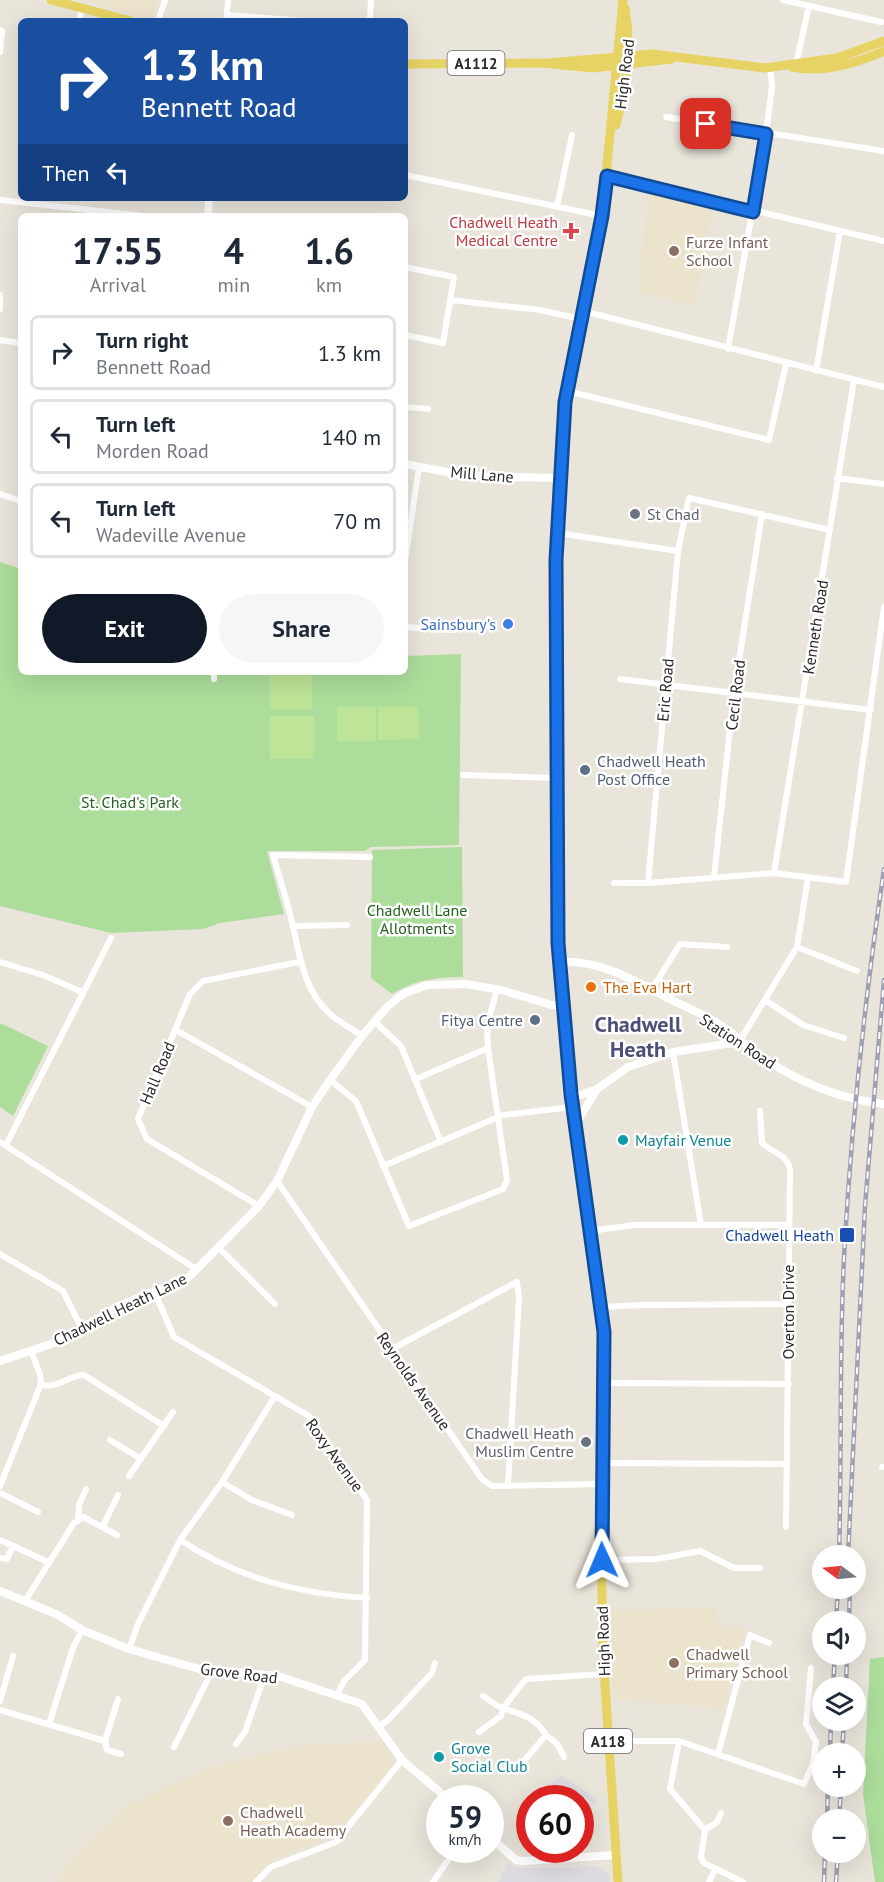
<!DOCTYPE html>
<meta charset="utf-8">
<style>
body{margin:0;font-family:"PT Sans",sans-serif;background:#f6f6f7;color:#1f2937;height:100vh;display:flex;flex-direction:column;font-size:22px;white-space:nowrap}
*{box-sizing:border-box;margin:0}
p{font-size:20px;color:#747a83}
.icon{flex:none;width:33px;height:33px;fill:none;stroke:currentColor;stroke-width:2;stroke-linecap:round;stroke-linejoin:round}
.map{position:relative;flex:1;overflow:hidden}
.drawer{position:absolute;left:18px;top:213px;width:390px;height:462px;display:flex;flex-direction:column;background:#fff;border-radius:9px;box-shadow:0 6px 24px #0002}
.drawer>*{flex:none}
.top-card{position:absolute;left:18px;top:18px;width:390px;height:183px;border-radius:9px;box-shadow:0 6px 24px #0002;background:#1a4fa0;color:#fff;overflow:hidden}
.needle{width:39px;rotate:285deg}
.tools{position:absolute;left:812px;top:1545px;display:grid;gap:12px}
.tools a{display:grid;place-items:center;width:54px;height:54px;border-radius:50%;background:#fff;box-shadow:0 6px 24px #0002;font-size:30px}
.speed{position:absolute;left:426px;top:1785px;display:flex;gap:12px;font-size:30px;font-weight:700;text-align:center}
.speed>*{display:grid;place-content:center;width:78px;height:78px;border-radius:50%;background:#fff;box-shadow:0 6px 24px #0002;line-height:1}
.speed small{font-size:15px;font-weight:400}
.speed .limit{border:9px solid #d22;background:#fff;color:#111}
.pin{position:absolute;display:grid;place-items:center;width:51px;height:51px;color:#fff;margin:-26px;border-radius:12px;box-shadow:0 3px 9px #0006}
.me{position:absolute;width:66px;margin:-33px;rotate:359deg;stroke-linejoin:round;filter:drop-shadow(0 0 4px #0008)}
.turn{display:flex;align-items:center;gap:21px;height:126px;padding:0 24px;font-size:27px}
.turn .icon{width:78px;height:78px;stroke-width:2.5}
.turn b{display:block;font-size:42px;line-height:51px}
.then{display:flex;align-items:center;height:57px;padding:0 24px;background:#0003;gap:12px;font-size:22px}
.eta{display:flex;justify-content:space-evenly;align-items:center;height:102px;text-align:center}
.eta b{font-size:36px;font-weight:600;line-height:42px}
.cta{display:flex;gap:12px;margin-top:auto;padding:12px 24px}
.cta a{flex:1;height:69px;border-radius:36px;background:#111827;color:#fff;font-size:24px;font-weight:600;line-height:69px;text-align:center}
.cta a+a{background:#f6f6f7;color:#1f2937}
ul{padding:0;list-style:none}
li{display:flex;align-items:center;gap:18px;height:75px;margin:0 12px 9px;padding:0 12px;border:3px solid #e0e1e3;border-radius:9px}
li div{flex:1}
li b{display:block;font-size:22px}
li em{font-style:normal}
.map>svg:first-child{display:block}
</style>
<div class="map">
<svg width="884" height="1882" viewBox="0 0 884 1882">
<rect width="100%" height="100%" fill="#eae5db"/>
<path fill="#dedce3" d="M561,1775l37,25 -4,4 -15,-9 -6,3h-41z
M508,1863l8,5 82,-1 11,7 1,8h-112z"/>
<path fill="#ebe3cc" d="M83,0h75l-7,20z
M648,193l64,17 -17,96 -57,-14z
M715,1607l4,20 26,1 -21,81 -111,-11 -2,-87z
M382,1742l12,22 -60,72 -67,26 -16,20h-193l12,-22 55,-54 71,-33 36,-12 78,-17z"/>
<path fill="#acdd9b" d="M0,562l21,7v103h384v-16l56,-2 -2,191 -88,2 -6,4h-98l17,63 -64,9 -17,6 -92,4 -111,-27z
M462,847l1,130c-28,0 -48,3 -71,17l-21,-16 1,-128z
M0,1023l48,23 -35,70 -13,-9z
M884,1657v225h-9l-12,-88 7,-135z"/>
<path fill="#bde497" d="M270,672h42v37l-42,1z
M418,706l1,33 -41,1v-33z
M337,707h39v34h-39z
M270,716h44v42l-44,1z"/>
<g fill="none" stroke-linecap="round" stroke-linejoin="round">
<path stroke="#fff" stroke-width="6" d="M783,0l98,22
M228,15l75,6
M79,21l3,-13
M158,21l7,-21
M226,21l2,-19
M370,21l1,-21
M0,30l2,1 -2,21
M796,64l13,-58
M666,117l218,34
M405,175l197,41
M607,176l277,65
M0,200l144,16
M557,207l15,-72
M405,267l49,10 -11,66 -38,-8
M0,295v14
M450,300l90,10 41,9
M583,311l301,76
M0,340l21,3
M728,349l38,-215 6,-48 -2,-19
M816,371l24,-140
M567,391l202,49 17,-76
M405,407l23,2
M837,478l47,6
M0,494l21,7
M557,533l121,18
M405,561l14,-94
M405,627l48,3
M214,672v7
M620,679l251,31
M463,775l95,3
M774,873l80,-493
M714,877l20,-185 28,-178
M614,883h34l126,-10 72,9 38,-275
M648,883l30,-332 11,-53 141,32
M293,926l54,-1
M797,947l60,24
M0,962l43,13 39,17
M652,989l28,-45 47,3
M765,1000l38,25 41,13
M374,1021l27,25 40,96
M176,1030l136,77
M362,1036c-11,-8 -25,-15 -34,-24 -24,-22 -28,-56 -35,-85 -5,-24 -13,-48 -20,-72l97,2
M739,1042l58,-95 11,-69
M673,1052l28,173
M416,1079l72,-31
M330,1080l26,21 53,125 94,-37 4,-9 -19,-132 -1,-23 10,-35
M760,1111l2,32c10,10 26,11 28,27l-4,357
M0,1142l196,127
M6,1145l105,-207
M383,1166l120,-51 69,-8
M277,1181l205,298 10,7 111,-2
M259,1206l-112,-67 -9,-20 52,-125 13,-13 96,-19
M590,1231l45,-6h154
M218,1247l57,57
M0,1254l63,37 19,38
M155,1293l19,44 135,79 58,84 -2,160 -21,21 -7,14
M601,1307l43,-2 143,-1
M392,1349l125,-67 2,16 -11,186
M31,1351l9,23 1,10c17,6 27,-9 43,-9l80,51
M604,1383l185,1
M110,1440l31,19
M603,1463l184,1
M882,1467h2
M129,1476l44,-64
M222,1482l30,18 40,15
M0,1486l41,-102
M0,1493l38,19
M78,1521l1,-16 7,-16
M103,1526l15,-31
M0,1540l48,22
M180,1540c58,38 118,54 187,58
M0,1558l7,1 6,-13
M602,1560l55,-1 43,-8 34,17h26
M25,1601l49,-78 9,-6 34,18
M129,1649l9,-25 42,-84 42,-58 53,-86
M483,1696c6,4 13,10 20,12 20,7 32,9 43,27l-27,32
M0,1701l13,-45
M0,1710l105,31 13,-42
M49,1724l24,-76 9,-18
M378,1727l10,-7 44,-47 3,-10
M479,1732l22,-16 2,-8 23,-29 78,-5
M546,1735l11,9 7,13
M105,1741l2,9 14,4
M608,1741h71l125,43 9,-20 3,-22 -10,-18 5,-56
M679,1741l-9,48 35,41
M236,1744l9,-12 20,-58
M174,1747l38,-76
M718,1754l32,-119 19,8
M705,1830l-4,27 3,6 39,19
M705,1830l12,-8 4,-9
M256,1882l15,-15 65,-25 66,-82
M433,1882l22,-32
M709,1882l6,-12"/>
<path stroke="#fff" stroke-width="8" d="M208,216l1,-18
M405,464l62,12 93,2
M560,962c36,-2 67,14 98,31 24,13 55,24 76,42 42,37 94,63 150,69
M571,1094l10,1 16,-6 31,-22 45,-15 66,-10
M575,1125l22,-36
M0,1361l57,-19 64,-37 67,-27 71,-72 18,-25 35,-74 18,-27 32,-44 26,-30 15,-12 24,-9 39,-1 35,6 51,15h11
M0,1591l58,24 24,15 47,19 70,20 79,7 84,28 40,56 45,38
M490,1837l26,23 8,1 91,-6"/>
<path stroke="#e7d364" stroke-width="9" d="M51,0l80,21
M548,63l104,-9 113,14 72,-10 47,-17
M405,64l137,-1 51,5 78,-9
M792,67c30,6 65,-4 92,-16
M616,125c10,-39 16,-77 9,-117
M618,1882l-15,-228 -2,-116 3,-206 -33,-238 -13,-151 -2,-383 9,-158 37,-186 21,-216"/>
<g stroke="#9fa0b2" stroke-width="4.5">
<path id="rail" d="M839,1556c3,-100 0,-200 5,-299 7,-130 21,-259 40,-388
M848,1556l17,-350 19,-226
M836,1622l2,-34
M849,1622l1,-34
M833,1688l2,-34
M846,1688l1,-34
M830,1754l1,-34
M842,1754l2,-34
M827,1820l1,-34
M839,1820l2,-34
M824,1882l1,-30
M836,1882l2,-30"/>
</g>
<use href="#rail" stroke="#fff" stroke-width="2" stroke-dasharray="7" stroke-linecap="butt"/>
</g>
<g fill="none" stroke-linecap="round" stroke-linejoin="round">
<g stroke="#114b97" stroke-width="15">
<path id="route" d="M602,1560l2,-228 -33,-238 -13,-151 -2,-383 9,-158 37,-186 5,-40 146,36 13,-78 -60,-10"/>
</g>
<use href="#route" stroke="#1a73e8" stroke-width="10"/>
</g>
<path fill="#e0444e" stroke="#fff" stroke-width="2" d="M568 222h6v6h6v6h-6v6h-6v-6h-6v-6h6z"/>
<g fill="#8d6e63" stroke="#fff" stroke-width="2">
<circle cx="674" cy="251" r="6"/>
<circle cx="674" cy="1663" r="6"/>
<circle cx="228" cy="1821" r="6"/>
</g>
<g fill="#6b7280" stroke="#fff" stroke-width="2">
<circle cx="635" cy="514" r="6"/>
<circle cx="586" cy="1442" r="6"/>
</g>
<circle fill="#3f7fe0" stroke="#fff" stroke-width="2" cx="508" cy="624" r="6"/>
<g fill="#5c6f8a" stroke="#fff" stroke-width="2">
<circle cx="585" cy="770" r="6"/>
<circle cx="535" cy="1020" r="6"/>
</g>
<circle fill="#e8710a" stroke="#fff" stroke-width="2" cx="591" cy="987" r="6"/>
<g fill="#0f9aa8" stroke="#fff" stroke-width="2">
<circle cx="623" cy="1140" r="6"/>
<circle cx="439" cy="1757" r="6"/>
</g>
<rect fill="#1a4fb4" stroke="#fff" stroke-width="2" x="839" y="1227" width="16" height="16" rx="3"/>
<g text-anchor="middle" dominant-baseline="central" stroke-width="5" stroke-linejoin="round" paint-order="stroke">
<g fill="#fff" stroke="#696969" stroke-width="1.5">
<rect x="447.5" y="51" width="57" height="24" rx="4.5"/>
<rect x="584" y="1729" width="48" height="24" rx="4.5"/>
</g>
<g font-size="15" font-weight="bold" fill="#292929">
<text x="476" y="63">A1112</text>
<text x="608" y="1741">A118</text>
</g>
<g font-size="16" fill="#292929" stroke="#fff">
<text transform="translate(624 74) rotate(-83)">High Road</text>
<text transform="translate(482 474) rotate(5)">Mill Lane</text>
<text transform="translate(815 627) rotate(-81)">Kenneth Road</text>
<text transform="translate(665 690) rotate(-85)">Eric Road</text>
<text transform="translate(735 695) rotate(-83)">Cecil Road</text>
<text transform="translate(738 1041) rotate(33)">Station Road</text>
<text transform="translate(157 1073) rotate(-67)">Hall Road</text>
<text transform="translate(120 1309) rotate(-26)">Chadwell Heath Lane</text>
<text transform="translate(788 1312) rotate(-90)">Overton Drive</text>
<text transform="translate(414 1381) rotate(55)">Reynolds Avenue</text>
<text transform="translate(335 1455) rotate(54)">Roxy Avenue</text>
<text transform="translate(603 1641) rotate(-92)">High Road</text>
<text transform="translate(239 1673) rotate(7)">Grove Road</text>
</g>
<g font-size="16" fill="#be3a42" stroke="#fff" text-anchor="end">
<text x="558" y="222">Chadwell Heath<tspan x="558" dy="18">Medical Centre</tspan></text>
</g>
<g font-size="16" fill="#785e54" stroke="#fff" text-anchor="start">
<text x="686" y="242">Furze Infant<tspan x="686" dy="18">School</tspan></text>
<text x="686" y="1654">Chadwell<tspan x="686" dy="18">Primary School</tspan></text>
<text x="240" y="1812">Chadwell<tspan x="240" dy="18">Heath Academy</tspan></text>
</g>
<g font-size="16" fill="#5b616d" stroke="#fff" text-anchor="start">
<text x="647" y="514">St Chad</text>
<text x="574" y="1433" text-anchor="end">Chadwell Heath<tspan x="574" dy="18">Muslim Centre</tspan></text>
</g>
<g font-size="16" fill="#366cbe" stroke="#fff" text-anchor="end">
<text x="496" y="624">Sainsbury's</text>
</g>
<g font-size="16" fill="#4e5e75" stroke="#fff" text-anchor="start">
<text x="597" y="761">Chadwell Heath<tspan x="597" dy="18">Post Office</tspan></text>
<text x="523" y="1020" text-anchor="end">Fitya Centre</text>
</g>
<g font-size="16" fill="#26601e" stroke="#fff">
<text x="130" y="802">St. Chad's Park</text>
<text x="417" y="910">Chadwell Lane<tspan x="417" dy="18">Allotments</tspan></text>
</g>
<g font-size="16" fill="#c56008" stroke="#fff" text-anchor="start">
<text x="603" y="987">The Eva Hart</text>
</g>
<g font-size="16" fill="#0d838f" stroke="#fff" text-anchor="start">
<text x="635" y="1140">Mayfair Venue</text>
<text x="451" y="1748">Grove<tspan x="451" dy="18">Social Club</tspan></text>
</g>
<g font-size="16" fill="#164399" stroke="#fff" text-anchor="end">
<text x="834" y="1235">Chadwell Heath</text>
</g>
<g font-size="22" font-weight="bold" fill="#4c5076" stroke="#fff">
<text x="638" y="1024">Chadwell<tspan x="638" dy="25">Heath</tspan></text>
</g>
</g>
</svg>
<div class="tools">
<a><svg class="needle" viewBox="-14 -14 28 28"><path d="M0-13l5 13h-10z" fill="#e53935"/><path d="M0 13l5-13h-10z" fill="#747a83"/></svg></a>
<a><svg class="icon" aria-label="sound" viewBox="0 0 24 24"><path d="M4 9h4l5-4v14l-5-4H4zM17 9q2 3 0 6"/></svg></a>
<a><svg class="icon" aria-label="layers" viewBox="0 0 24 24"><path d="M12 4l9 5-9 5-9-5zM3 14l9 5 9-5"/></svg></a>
<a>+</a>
<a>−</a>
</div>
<div class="speed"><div>59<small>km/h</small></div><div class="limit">60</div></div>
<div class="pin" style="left:706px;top:124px;background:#d93025"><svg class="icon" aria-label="arrive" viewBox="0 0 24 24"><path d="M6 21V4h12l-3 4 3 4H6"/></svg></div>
<svg class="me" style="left:602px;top:1560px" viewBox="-20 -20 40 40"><path d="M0-17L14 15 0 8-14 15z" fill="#1a73e8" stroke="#fff" stroke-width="4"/></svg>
<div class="top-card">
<div class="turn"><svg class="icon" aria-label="right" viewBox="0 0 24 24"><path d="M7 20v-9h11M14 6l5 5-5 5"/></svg><div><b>1.3 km</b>Bennett Road</div></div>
<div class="then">Then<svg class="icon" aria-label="left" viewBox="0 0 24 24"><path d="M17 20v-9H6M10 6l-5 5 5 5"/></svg></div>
</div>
<section class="drawer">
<div class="eta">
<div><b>17:55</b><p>Arrival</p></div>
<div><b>4</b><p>min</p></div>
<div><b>1.6</b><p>km</p></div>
</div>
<ul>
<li><svg class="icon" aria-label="right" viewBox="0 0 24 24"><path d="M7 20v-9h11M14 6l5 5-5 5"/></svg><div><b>Turn right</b><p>Bennett Road</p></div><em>1.3 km</em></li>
<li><svg class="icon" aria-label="left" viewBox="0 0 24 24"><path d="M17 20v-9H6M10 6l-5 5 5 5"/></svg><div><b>Turn left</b><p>Morden Road</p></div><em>140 m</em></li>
<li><svg class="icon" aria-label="left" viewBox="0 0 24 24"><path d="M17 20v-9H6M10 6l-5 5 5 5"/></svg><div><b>Turn left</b><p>Wadeville Avenue</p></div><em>70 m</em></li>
</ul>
<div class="cta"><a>Exit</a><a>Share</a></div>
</section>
</div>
